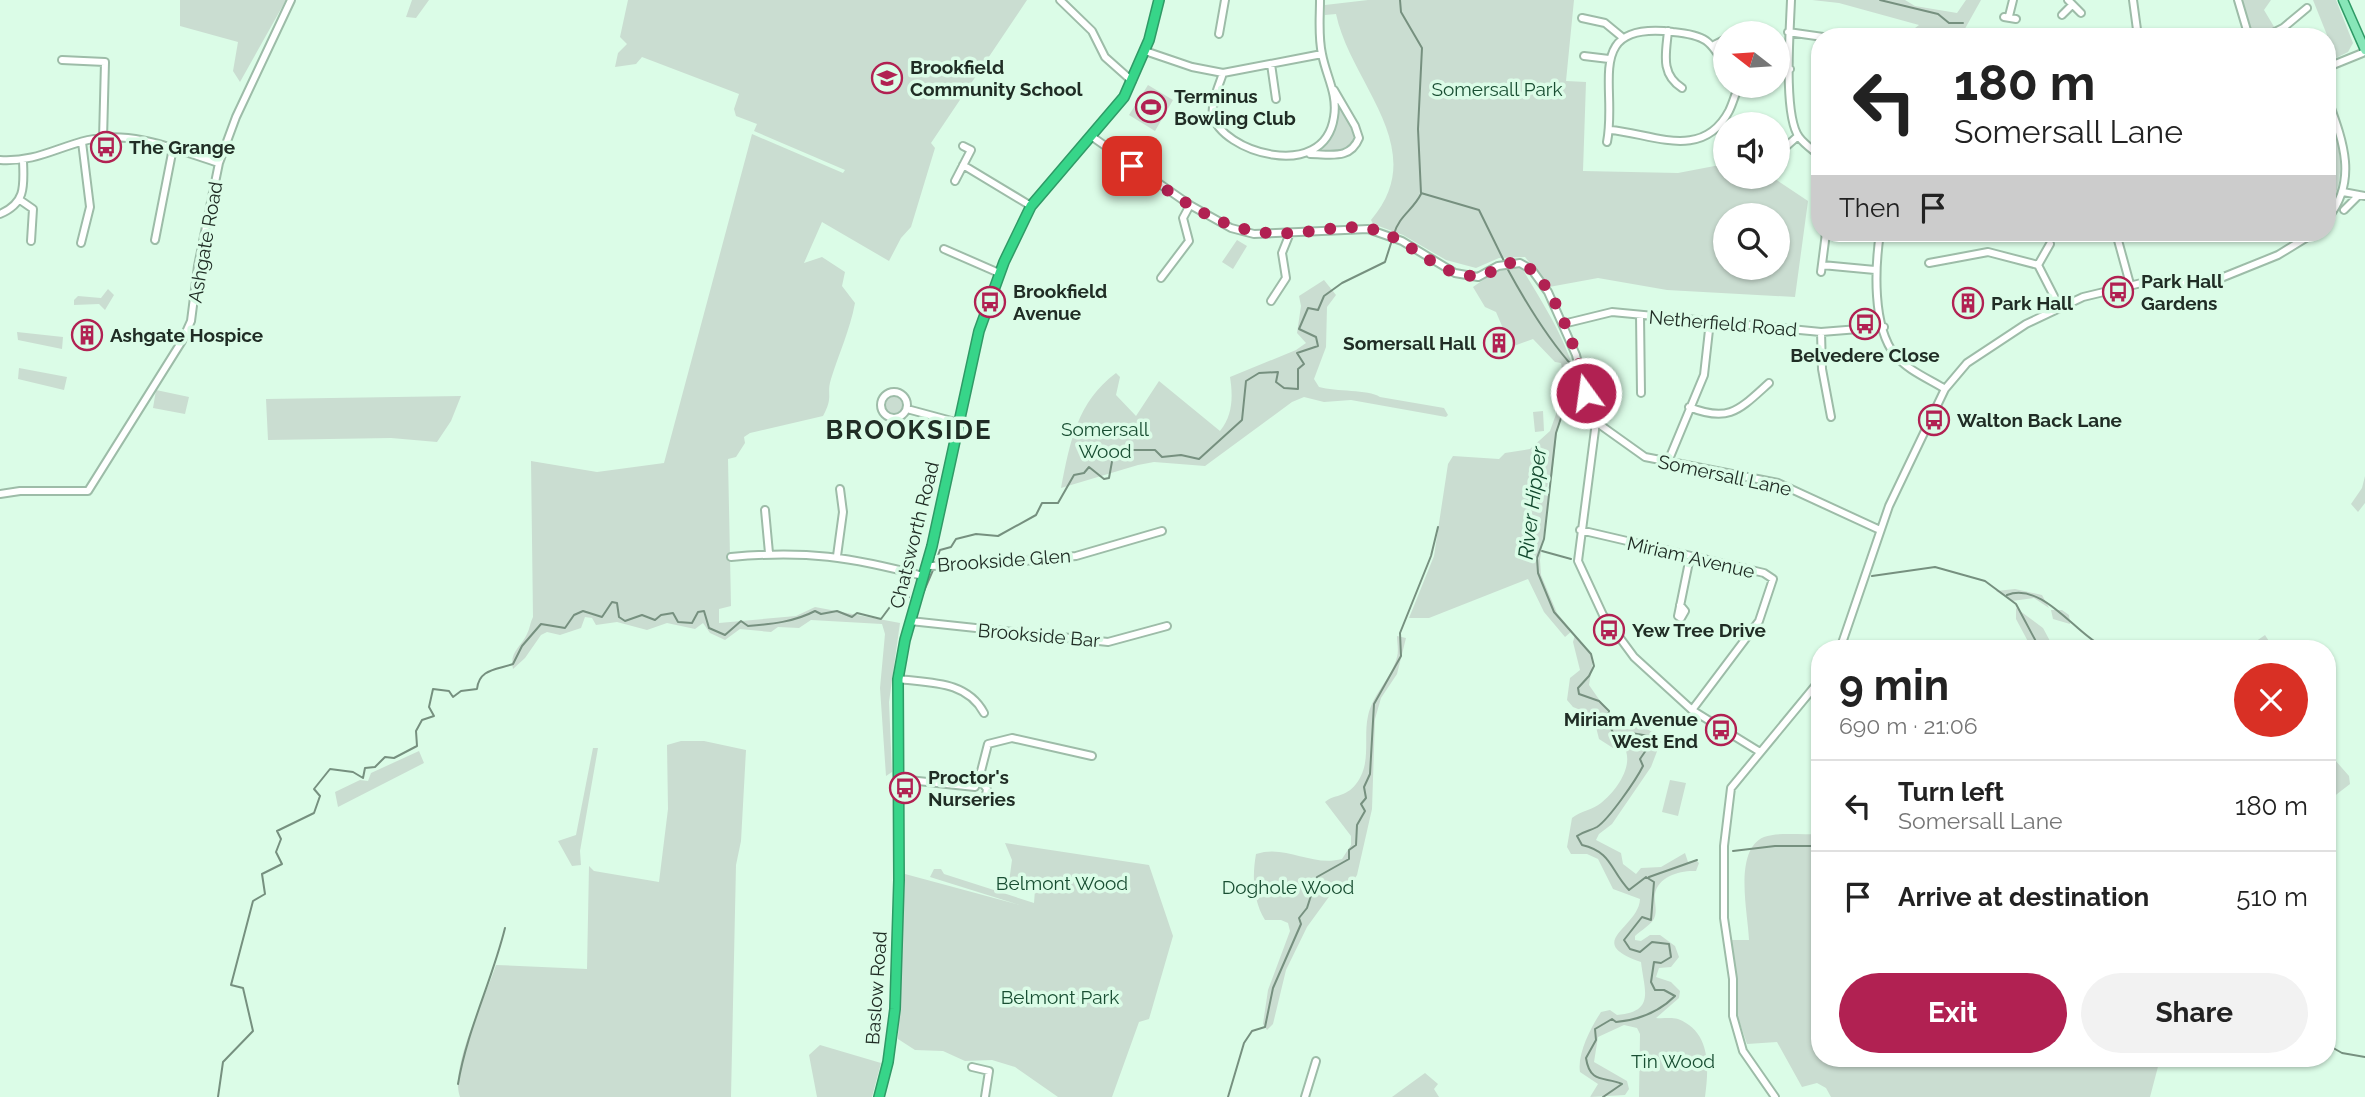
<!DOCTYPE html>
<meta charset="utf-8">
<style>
body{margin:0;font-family:Raleway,sans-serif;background:#f2f2f2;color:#222;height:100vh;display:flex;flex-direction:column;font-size:26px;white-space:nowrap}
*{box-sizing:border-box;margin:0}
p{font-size:23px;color:#767676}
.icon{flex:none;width:38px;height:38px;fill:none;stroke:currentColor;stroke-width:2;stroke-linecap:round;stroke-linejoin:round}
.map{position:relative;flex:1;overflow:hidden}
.side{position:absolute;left:1811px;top:640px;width:525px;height:427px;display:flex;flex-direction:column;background:#fff;border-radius:28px;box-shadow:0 2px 5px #0004}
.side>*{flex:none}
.top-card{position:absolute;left:1811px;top:28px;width:525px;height:214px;border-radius:28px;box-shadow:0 2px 5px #0004;background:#fff;color:#222;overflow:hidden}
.needle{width:46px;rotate:287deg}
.controls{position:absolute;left:1713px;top:21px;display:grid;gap:14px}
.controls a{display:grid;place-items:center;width:77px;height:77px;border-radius:50%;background:#fff;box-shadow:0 2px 5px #0004;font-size:35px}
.pin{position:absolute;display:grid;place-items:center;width:60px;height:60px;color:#fff;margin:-30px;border-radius:14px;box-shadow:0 4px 10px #0006}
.me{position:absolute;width:77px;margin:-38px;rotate:346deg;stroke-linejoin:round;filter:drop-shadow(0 0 5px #0008)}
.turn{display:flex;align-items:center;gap:24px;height:147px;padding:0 28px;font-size:32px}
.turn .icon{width:91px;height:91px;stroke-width:2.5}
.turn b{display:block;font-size:49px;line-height:60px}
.then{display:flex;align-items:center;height:66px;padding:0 28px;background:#0003;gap:14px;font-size:26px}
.round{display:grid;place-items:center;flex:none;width:74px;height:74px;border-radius:37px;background:#f2f2f2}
.head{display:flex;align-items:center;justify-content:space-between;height:119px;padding:0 28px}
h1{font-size:42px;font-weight:700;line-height:52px}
.button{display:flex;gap:14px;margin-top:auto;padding:14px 28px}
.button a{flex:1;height:80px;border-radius:42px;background:#b12152;color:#fff;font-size:28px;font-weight:700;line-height:80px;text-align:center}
.button a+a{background:#f2f2f2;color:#222}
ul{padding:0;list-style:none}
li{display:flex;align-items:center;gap:21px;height:91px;padding:0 28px;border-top:2px solid #e0e0e0}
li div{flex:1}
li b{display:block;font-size:26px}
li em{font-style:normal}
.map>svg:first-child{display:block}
</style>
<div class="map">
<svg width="2365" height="1097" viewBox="0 0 2365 1097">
<rect width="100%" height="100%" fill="#dbfce7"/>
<path fill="#caddd1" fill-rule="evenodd" d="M180,0h106l-46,82 -7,-11 5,-29 -58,-16z
M412,0h17l-13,18 -10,-1z
M628,0h399l-96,143 4,5 -24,79 -10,11 -12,23 -67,-39 -18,41 18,-6 23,15 -3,14 13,17c-5,27 -16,50 -24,76 -5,16 3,17 -8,37l-73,17 -6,4 1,6 -9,14 -8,2 3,147 -12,3v14l77,-7 19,-9 85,16 -11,79 3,70 -6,4 -6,-88 5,-54 -3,-10 -71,-4 -12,8 -21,-1 -7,5 -31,-3 -15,11 -15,-7 -7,-10 -8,6 -28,-6 -20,7 -30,-8 -21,3 -4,-7 -7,-1 -4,11 -21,7 -13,-3 -6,3 -16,23 -12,11c-4,-17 8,-22 14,-35 3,-6 3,-11 6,-17l-2,-156 66,11 67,-9 88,-329 91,39 2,-3 -91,-39 3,-7 -21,-8 -2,-7 5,-15 -97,-37 -6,7 -21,3 3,-14 9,-9 -7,-7z
M1368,0h206l-8,81 20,1 -3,89 95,2 47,-9 1,13h46l36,24 -13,96 -128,-7 -69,-12 -49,9 -24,-30 -26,1 -23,10 -30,-8 -43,-25 -30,-11 -2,-4c61,-71 -20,-135 -35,-206l-11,1v-10zM1726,215h52v53h-52z
M1812,0h93l10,6 42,7 9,-13h15l-19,34h-23l17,3h-30l-11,-9 4,-3 -80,-22z
M2240,0h31l-7,10 12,20 -14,7h-11z
M2313,0h23l17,43 -5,9 -20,10 -1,-27z
M1148,85l25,15 -18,31 -26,-16z
M1337,100l19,33v8l-8,10 -30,2 15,-21z
M2328,111c12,32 20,68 0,98z
M1237,240l10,6 -14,23 -11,-7z
M1511,266l11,2c28,48 49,77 60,134l-1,7 -18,2 -6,20 -5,46 -3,-2 -3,20 3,2 -9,63 1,15 16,38 15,18 -7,6 -21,-25 -16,-33 -99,39h-20l25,-62 14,-92 5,-8 46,3 6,-6 25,-4 20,-18 15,-42 -4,-26 -6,-1 -22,-23 -22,8 -15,-35 -11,-5 -12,-20 27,-19z
M1324,280l12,15 -9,12 -1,40 -12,32 5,8c17,5 49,2 61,10l64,11 4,7 -2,2 -95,-17 -27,2 -20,-5 -12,5 -87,64 -51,-4 -16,3 -77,23c9,-46 16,-86 55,-115l4,4 -4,18 20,21 23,-35 61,50c13,-16 13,-35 10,-54l66,-27 10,-7 -9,-10 4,-27 -2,-10z
M108,289l6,6 -9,15 -6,-6 -25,1v-5l4,-4 23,2z
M17,332l46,5 -1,12 -44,-9z
M19,368l48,9 -3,13 -46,-11z
M156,390l33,7 -4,17 -32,-6z
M884 405a10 10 0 1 1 20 0a10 10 0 1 1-20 0Z
M461,396l-10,25 -14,21 -46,-4 -123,2 -2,-41z
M1543,411l1,20 -9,1 -2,-20z
M2365,476v27l-7,9 -7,-8 11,-16z
M2015,589l27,6 7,13 -15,-10 -22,3 -16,-10z
M2016,608l27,20 7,13 -3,8h-15l-16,-30z
M2051,610h11l7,5 1,9 -17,-5z
M1575,635c20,22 19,21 14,50l23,33h14l34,18 -2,5h3l-10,26 -39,57 -13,10 -3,6 25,13 2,11 13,10 5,-6 20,-1 24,-14 3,9 8,-2 3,3 -3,8c-15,-1 -38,5 -41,23 -1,7 2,15 0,22 -2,8 -14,14 -20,20v4l6,1 9,-6h10l15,11 4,11 -8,10 -12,1 -3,9 15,5 9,9 -1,7 -23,20c7,1 14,-1 22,1 33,13 31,48 27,78h-66l1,-63 -3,-6 -13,-3 -26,12 -4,25 33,19 2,8 -4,6 -35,2 8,-13 -18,-12c-3,-18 11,-45 21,-60l9,-2 7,5c39,-3 27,-25 24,-53 -59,-20 -2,-34 -1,-63l-27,-10 -15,-30 -11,-5h-16l-4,-7 5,-29c8,-7 21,-8 29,-15 14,-11 31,-34 25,-52l-13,-3 -14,-9 -6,-24 -20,-8 -6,-7 3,-22 10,-8 -7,-28z
M2265,635l9,14h-29z
M1397,636l9,2 -9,36 -16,24 -6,21 -3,90 -15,66 -7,11 -19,8 -24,33 -21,43 -13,54 -6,6 -4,-6 5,-34 22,-59 -2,-8 -7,-3h-16c-12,-20 -13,-43 -9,-66 30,-10 55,13 86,5l9,-14v-9l-26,-34c9,-8 20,-4 31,-18 16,-20 7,-46 12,-68 5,-23 24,-38 29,-59 2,-7 0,-14 0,-21z
M704,741l42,9 -5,91 -5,24 -5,232h-271c-11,-30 26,-101 36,-132l91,4 2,-103 5,5 65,11 9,-73 -1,-64 14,-4z
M593,748h5l-18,103 1,14 -9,1 -14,-25 18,-6z
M419,751l5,12 -86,44 -3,-15 25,-12 8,1 3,-8z
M2328,752l21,24 1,8 -22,17z
M1670,780l16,3 -8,33 -16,-4z
M1814,834l6,1v224h340l-10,38h-319l-5,-9 -9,-5 -15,4 -25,-45 -30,2 -10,-29 -7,-75h19c-1,-27 -16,-90 15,-103 13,-5 35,-2 50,-3z
M1005,843l144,22 24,71 -24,83 -10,3 -27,75h-54l-43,-30 -23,-7 -27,1 -22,-10 -28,-1 -17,-11 7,-165 115,31 -90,-28 4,-8h7l3,5 90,29 1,-13 -26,-8 3,-22z
M820,1045l61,18 -9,34h-55l-8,-42z
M1425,1073l13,11 -4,5 5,8h-47z"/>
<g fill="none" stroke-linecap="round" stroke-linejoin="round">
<path stroke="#76907f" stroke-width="2" d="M1400,0l1,12 21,36 -4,81 3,64 58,17 26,53
M1880,0l58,14 11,9h14
M1394,234c5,-18 19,-24 27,-40
M1507,268c19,35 40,70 67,100v11l-18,54 -12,106 -7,19 1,15 16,39 37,42 3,12 -5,10 -11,12 1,6 20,7 10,10 -2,9 9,19 15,-6 24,4 -15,22 3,7c-7,14 -34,53 -46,61 -7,4 -13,4 -20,9l5,9c30,7 28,25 47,45l17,-13 8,5 -3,38 -9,-3 -18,23 6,9 10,3 12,-10 17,2 2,13 -10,6 -7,-1 -3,20 4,8h9l11,6c-16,16 -36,24 -59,26l-4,-3 -17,10 1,11 -10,18c4,27 20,18 36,26l-19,13
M1542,551l29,8
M936,561l4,-11 11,-3 5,-8 20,-5 22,2 38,-21 6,-12h16l16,-28 10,-2 5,-6 15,12 5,-1 4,-22h15l4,-6h23l7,7 19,-2 18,4 43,-39 4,-39 13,-8 19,-1 -2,10 8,6 14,1v-20l6,-5 -7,-11 21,-7 -2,-9 -17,-8 9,-21 10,2 6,-14 18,-13 43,-21 7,-22
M1872,576l63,-9 50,14 31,23 24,45
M2007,595c34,-13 66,35 93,50 4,3 10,2 15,4
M921,598l12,-28
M1733,851l42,-5h45
M1649,877l48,-17
M2328,1045l14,8 23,4
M458,1084c9,-54 34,-103 47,-156
M218,1097l5,-35 30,-31 -10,-43 -12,-3 22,-84 12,-7 -3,-20 20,-10 -6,-12 5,-13 -4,-8 37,-18 6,-17 -6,-7 16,-20 23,3 10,6 2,-10 10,-1 10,-10 9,1 23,-12 -1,-15 6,-11 12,-4 -5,-9 4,-18 16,2 4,6 8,-6 16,-2c2,-20 19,-19 36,-25l9,-18 19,-22 24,4 9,-13 9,-4 19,6 10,-15 5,1 2,14 6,4 17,-6 13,5 6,-5 12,-2 5,9 14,1 6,-11 6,-1 5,17 16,7 16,-14 7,5c24,-2 46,-4 67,-15l6,3 16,-3 15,6 5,-4 24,6 17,-23 11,1
M1228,1097l16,-54 8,-12 13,-4 8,-39 28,-64 -2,-6 8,-10 10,-31 32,-18v-9l7,-5 1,-20 8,-14 -4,-7 5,-6 -2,-11 6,-13 4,-70 27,-48 -1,-23 31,-77 7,-29"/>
<g stroke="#9dbca8" stroke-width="10">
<path id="minor" d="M1060,0l32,31 13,26 27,24
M1791,0c-1,29 -8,115 8,137 5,7 14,13 21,19
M2068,0l13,13
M2133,0l5,37
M2238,0l11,37
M2062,15l9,-9
M2009,16l4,-16
M2004,17l12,2
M1582,18l23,5 17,14
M1668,31c-2,22 -8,43 14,57
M1788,32l35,5
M1219,34l6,-34
M2265,37l18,-9 24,-20
M1714,45l12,-6
M1145,51l47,16 31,6 99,-19
M1584,56l25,3
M62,60l43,2 -2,77
M1271,64l5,35
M2328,67l37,-15
M1778,70l12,-1
M1223,73c-4,13 -12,29 -10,42 7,36 111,69 121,2 4,-23 -8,-41 -12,-63 -4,-18 -2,-36 -2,-54
M2328,100c15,41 30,80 0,118
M1610,130c41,3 92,32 119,-19 4,-8 6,-17 10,-25
M1091,136l99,69 41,23 23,6 114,-5 34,12 53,32 23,4 20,-11 22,-3 12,7 16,22 28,63 13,54 7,13 49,35 133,26 102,47
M1607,142c11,-55 -25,-121 66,-110 32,3 38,8 53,36
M1310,154c21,0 40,6 49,-16l-4,-12 -21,-36
M0,160c36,2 55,-12 88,-20 45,-10 89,10 131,23
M1781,161v-10l17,-15
M963,165l68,41
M955,181l16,-31 -8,-4
M2343,192l22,4
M20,200l13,9 -2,32
M2344,210l13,-13
M0,214c26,-11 24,-28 23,-53
M1880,233c-5,34 -8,93 15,122 12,15 34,24 50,34
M2116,233l14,51
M155,240l18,-92
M81,243l9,-36 -8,-65
M944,249l55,24
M1929,263l59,-11 50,13 21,41
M1822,265l53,5
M2038,265l12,-21
M1821,272l5,-39
M1161,278l28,-37 -6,-23 7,-13
M1271,301l15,-23 -4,-25 8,-20
M1640,315l1,78
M1563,324l49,-12 209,20 63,-5
M1821,332l1,37 9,48
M881 405a13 13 0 1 1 26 0a13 13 0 1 1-26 0Z
M1689,407c40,16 50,3 80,-24
M907,409l52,14
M1596,422l-18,139 25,54 31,42 58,53 68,42
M1667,464l37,-89 6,-54
M0,494l20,-3h68l94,-150 9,-20 7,-55 21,-103 17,-46 55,-117
M765,510l4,43
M1580,530l184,43 9,6 -14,42 -67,89
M837,556l6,-44 -3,-23
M731,557c75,-7 120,0 192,19
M927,566l56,-1 93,-9 86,-25
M1680,605l5,6 -4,7 -3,-2 12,-59
M910,621l198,21 59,-16
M1840,649l49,-143 56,-117 22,-26 59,-39 57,-27 71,-17 39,3 28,-5 57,-23 36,-22
M898,679c33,4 69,2 86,34
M899,779l76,8 4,-8 8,10 -2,13
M979,779l9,-35 24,-6 80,18
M972,1067l17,4 -4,26
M1305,1097l11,-36
M1775,1097l-32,-46 -10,-35v-37l-9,-61v-72l7,-58 89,-108"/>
</g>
<g stroke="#2f9a66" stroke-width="11">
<path id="major" d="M2343,0l22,50"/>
</g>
<g stroke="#2f9a66" stroke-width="12">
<path id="highway" d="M879,1097l9,-35 7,-53 4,-129 -1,-201 7,-39 27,-94 47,-215 25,-69 27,-56 93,-109 25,-57 10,-40"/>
</g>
<use href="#minor" stroke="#fff" stroke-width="6"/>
<use href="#major" stroke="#87e6b8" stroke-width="8"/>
<use href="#highway" stroke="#37d589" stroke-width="9"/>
</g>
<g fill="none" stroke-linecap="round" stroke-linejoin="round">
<path stroke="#b12152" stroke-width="12" stroke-dasharray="0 21.6" d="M1132,166c53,35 91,71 158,67 27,-1 59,-10 85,-3 30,8 59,39 85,44 7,1 14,3 21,2 18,-5 28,-22 48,-8 27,20 52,93 57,125"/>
</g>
<defs>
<g id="school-ring" transform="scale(1.575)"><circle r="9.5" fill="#dbfce7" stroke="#b12152" stroke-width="1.5"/><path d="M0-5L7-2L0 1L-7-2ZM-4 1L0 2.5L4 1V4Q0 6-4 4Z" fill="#b12152"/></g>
<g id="stadium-ring" transform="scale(1.575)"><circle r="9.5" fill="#dbfce7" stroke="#b12152" stroke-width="1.5"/><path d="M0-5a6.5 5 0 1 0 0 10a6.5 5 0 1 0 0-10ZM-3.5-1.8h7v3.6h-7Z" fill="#b12152"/></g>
<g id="bus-ring" transform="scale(1.575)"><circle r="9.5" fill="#dbfce7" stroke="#b12152" stroke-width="1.5"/><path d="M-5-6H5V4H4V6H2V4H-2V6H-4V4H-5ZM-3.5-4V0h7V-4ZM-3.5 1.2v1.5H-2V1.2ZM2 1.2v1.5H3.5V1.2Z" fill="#b12152"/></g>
<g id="building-ring" transform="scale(1.575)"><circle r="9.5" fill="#dbfce7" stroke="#b12152" stroke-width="1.5"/><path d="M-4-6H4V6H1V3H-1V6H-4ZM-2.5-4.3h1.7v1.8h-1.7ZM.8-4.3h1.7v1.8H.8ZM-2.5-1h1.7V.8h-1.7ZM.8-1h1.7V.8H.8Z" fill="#b12152"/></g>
</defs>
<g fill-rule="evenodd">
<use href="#school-ring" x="887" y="78"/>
<use href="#stadium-ring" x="1151" y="107"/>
<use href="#bus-ring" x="106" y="147"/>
<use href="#bus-ring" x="2118" y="292"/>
<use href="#bus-ring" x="990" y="302"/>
<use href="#building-ring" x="1968" y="303"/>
<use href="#bus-ring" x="1865" y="324"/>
<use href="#building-ring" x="87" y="335"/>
<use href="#building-ring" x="1499" y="343"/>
<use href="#bus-ring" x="1934" y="420"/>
<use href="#bus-ring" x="1609" y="630"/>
<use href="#bus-ring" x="1721" y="730"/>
<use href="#bus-ring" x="905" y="788"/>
</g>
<g text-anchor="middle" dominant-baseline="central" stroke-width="7" stroke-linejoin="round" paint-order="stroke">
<g font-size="19" font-weight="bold" fill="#202d25" stroke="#dbfce7" text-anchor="start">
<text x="910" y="67">Brookfield<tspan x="910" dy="22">Community School</tspan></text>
<text x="1174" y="96">Terminus<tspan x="1174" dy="22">Bowling Club</tspan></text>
<text x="129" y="147">The Grange</text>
<text x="2141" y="281">Park Hall<tspan x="2141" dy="22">Gardens</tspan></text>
<text x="1013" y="291">Brookfield<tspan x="1013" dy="22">Avenue</tspan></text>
<text x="1991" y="303">Park Hall</text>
<text x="110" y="335">Ashgate Hospice</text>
<text x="1476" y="343" text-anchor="end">Somersall Hall</text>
<text x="1865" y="355" text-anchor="middle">Belvedere Close</text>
<text x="1957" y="420">Walton Back Lane</text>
<text x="1632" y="630">Yew Tree Drive</text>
<text x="1698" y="719" text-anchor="end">Miriam Avenue<tspan x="1698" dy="22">West End</tspan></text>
<text x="928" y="777">Proctor's<tspan x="928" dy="22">Nurseries</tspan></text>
</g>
<g font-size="19" fill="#184e32" stroke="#dbfce7">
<text x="1497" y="89">Somersall Park</text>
<text x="1105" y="429">Somersall<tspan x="1105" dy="22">Wood</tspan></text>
<text x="1062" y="883">Belmont Wood</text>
<text x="1288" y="887">Doghole Wood</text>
<text x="1060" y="997">Belmont Park</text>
<text x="1673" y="1061">Tin Wood</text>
</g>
<g font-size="19" fill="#202d25" stroke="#dbfce7">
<text transform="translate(205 242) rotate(-80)">Ashgate Road</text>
<text transform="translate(1723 323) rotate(5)">Netherfield Road</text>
<text transform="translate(1725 475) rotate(12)">Somersall Lane</text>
<text transform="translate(914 535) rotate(-76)">Chatsworth Road</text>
<text transform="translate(1691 557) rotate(13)">Miriam Avenue</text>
<text transform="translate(1004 560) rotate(-4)">Brookside Glen</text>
<text transform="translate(1039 635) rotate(5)">Brookside Bar</text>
<text transform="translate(876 988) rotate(-86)">Baslow Road</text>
</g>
<g font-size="21" font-style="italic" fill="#11482d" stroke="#dbfce7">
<text transform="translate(1532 503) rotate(-83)">River Hipper</text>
</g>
<g font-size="26" font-weight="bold" letter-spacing="2" fill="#202d25" stroke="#dbfce7">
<text x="909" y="430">BROOKSIDE</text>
</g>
</g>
</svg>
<div class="controls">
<a><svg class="needle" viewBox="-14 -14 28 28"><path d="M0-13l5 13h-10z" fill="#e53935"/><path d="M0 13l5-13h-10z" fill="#767676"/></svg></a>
<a><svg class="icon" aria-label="sound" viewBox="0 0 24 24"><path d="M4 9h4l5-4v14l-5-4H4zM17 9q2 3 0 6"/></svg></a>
<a><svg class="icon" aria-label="search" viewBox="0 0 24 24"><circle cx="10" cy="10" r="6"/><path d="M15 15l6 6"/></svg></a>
</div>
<div class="pin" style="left:1132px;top:166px;background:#d93025"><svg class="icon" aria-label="arrive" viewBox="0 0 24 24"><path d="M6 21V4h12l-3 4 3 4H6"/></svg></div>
<svg class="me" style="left:1586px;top:393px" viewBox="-20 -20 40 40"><circle r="17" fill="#b12152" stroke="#fff" stroke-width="3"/><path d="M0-11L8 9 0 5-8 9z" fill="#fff"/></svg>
<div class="top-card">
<div class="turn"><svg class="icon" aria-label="left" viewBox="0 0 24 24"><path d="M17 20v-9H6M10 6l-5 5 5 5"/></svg><div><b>180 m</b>Somersall Lane</div></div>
<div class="then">Then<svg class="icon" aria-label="arrive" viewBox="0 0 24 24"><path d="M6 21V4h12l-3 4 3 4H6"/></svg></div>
</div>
<section class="side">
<div class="head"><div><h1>9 min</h1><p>690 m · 21:06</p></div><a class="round" style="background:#d93025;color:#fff"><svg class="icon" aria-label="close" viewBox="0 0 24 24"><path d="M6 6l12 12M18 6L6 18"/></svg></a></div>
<ul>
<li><svg class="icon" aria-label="left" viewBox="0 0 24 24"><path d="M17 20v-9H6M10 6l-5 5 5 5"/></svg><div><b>Turn left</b><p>Somersall Lane</p></div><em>180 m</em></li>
<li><svg class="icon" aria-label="arrive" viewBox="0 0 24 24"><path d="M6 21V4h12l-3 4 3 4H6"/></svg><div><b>Arrive at destination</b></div><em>510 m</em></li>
</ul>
<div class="button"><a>Exit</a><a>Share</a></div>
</section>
</div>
